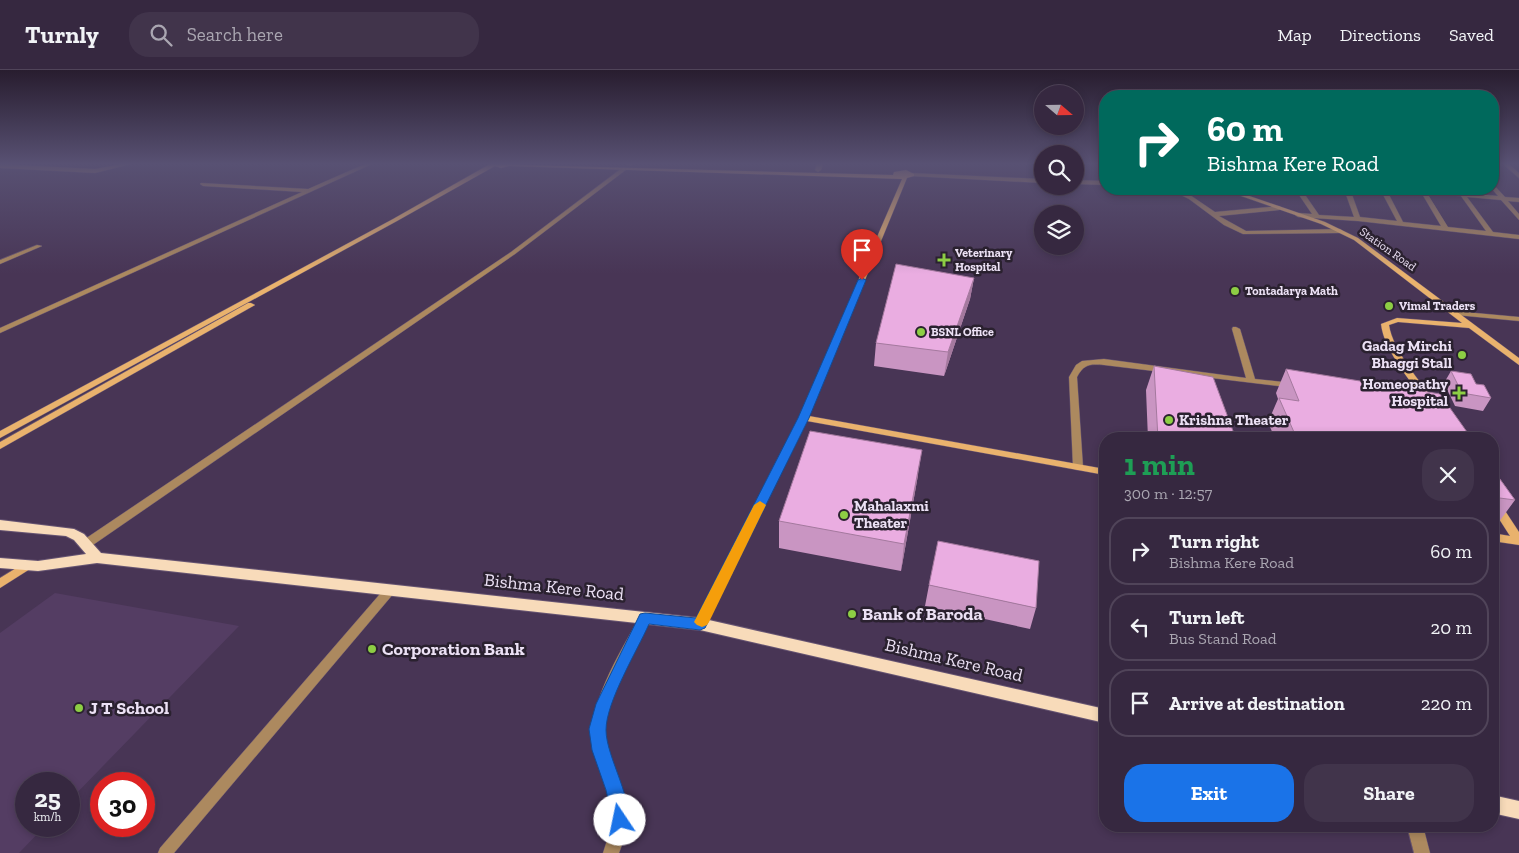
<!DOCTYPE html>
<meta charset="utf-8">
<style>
body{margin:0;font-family:"Zilla Slab",serif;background:#41344b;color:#f1f3f6;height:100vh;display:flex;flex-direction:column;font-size:19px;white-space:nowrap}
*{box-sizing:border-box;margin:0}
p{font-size:16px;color:#aaa6b1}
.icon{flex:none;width:28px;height:28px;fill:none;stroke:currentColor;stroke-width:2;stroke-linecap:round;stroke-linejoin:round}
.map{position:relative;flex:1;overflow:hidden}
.details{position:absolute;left:1099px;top:362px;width:400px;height:400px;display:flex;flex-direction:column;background:#362840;border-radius:20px;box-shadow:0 2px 8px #0003,0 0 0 1px #504459}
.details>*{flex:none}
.top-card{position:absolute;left:1099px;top:20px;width:400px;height:105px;border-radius:20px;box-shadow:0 2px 8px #0003,0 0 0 1px #504459;background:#00695c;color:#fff;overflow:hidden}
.needle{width:32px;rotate:110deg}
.fabs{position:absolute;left:1034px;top:15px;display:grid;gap:10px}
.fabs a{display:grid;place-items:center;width:50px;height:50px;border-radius:50%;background:#362840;box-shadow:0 2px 8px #0003,0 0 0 1px #504459;font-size:25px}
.speed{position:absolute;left:15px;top:702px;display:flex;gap:10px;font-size:25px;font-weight:700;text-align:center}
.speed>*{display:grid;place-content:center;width:65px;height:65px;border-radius:50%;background:#362840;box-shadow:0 2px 8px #0003,0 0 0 1px #504459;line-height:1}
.speed small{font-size:12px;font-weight:400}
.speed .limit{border:8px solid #d22;background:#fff;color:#111}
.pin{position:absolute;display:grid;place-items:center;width:42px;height:42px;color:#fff;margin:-51px -21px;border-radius:50% 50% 50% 0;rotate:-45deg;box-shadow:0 0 5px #0007}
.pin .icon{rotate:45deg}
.me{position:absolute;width:55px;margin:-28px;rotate:349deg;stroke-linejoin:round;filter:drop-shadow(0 0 4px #0008)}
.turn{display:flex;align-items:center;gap:18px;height:105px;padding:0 25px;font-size:22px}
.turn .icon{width:65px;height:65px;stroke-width:2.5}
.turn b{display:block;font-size:35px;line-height:42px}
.round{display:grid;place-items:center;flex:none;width:52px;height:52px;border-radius:20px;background:#41344b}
.overview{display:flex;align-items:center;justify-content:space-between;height:85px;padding:0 25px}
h1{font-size:30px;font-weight:700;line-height:38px;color:#1e9e55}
.button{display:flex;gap:10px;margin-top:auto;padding:10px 25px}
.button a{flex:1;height:58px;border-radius:20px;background:#1a73e8;color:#fff;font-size:20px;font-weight:700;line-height:58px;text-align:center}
.button a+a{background:#41344b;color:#f1f3f6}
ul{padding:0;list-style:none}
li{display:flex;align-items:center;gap:15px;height:68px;margin:0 10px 8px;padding:0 15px;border:2px solid #504459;border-radius:20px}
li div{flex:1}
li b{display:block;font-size:19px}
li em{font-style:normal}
header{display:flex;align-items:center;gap:30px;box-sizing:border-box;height:70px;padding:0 25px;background:#362840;border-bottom:1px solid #504459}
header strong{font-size:24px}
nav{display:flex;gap:28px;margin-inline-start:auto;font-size:18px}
.search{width:350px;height:45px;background:#41344b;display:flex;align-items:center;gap:12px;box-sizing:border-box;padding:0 18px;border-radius:20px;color:#aaa6b1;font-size:19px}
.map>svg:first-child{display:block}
</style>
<header>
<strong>Turnly</strong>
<div class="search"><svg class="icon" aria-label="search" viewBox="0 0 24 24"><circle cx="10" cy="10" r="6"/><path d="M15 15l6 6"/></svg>Search here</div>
<nav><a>Map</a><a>Directions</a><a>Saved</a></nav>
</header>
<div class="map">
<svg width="1519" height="783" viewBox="0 0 1519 783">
<rect width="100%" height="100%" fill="#483555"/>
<path fill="#543d63" d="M55,523l184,33 -170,175v-17h-43v42h19l-26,27h-19v-220z"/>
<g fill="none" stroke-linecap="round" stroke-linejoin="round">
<g stroke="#665472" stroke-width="1">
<path id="lane" d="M390,516l4,1 1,3 -1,3 -220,260h-16l2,-5 226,-261z"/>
</g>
<g stroke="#665472" stroke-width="1">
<path id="street" d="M0,94l95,5 26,-5h10l-36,9 -95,-5z
M365,94h7l-372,169v-5l302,-136 -99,-6 -3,-2 1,-1 107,6z
M626,94h7l-3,2z
M817,94h6l-2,6 -3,2 -3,-2z
M1503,94h6l10,9v5z
M622,98l5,1 -112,85 -425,293h-8l-2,-3 2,-3 429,-289z
M912,103l130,6v4l-132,-7 -1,-1z
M1075,110l30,1v4l-30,-1z
M1492,113l13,14 14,1v4l-11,-1 11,13v6l-18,-20 -34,-3 26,35 26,3v4l-161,-18 -60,-4 -3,-2 3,-2 14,1 -17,-25h6l18,26 35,2 -10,-28h6l10,28 37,4 -17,-32h6l17,33 38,4 -20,-34 -16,-1 -3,-2h23l33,3 3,-2 4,3 33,3 -6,-7zM1427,123l34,3 25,35 -38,-4z
M1169,119h8l7,2 31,21 64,-6 3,2 -3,2 -60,6 27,15 94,-2 3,2 -3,2 -97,1 -19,-9 -35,-26z
M37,175l5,1 -42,18v-4z
M1453,241l66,6v4l-63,-6 -4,-2z
M1233,257h3l4,2 15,50 37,4 3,1 1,2 -1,2 -191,-23c-14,-1 -20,-1 -27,12l6,90 -5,3 -4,-1 -1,-2 -4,-90 7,-12 6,-4 22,-2 142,19 -14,-49z
M645,543l4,2 2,3c-14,30 -46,81 -46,113 1,31 23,58 23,89 0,11 -5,22 -9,33h-16l8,-25 1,-19 -20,-67c-4,-38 30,-94 49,-127z
M1407,756h16l7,27h-16z"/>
</g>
<g stroke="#665472" stroke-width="1">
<path id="secondary" d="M490,94l403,11 1,-3 12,-2 8,4v2l-7,2 -98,238 296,53v6l-298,-54 -101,203 -2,3 -4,2 -4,-2 -2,-3 105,-206 103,-239 -393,-13 -8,2 -6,-2 -98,55 -397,217v-7l393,-212z
M1221,119h8l96,33 33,16 161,120v7l-50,-37 -71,-6 -9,3c4,26 31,56 46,77l-5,3 -3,-1c-16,-23 -43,-53 -46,-80l16,-6 65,5 -108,-83 -33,-16z
M248,233h3l4,2 -255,144v-7z
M1492,426l4,1 23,35v13l-27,-4v-8l18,3 -18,-28z
M26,492l4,1 2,3 -2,3 -30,19v-10z"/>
</g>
<g stroke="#665472" stroke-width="2">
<path id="primary" d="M0,450l74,9 10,5 17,19 599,65 405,91v14l-405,-93 -603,-67 -59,8 -38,-3v-10l38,3 48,-7 -12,-14 -8,-4 -66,-6z
M1492,725l27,6v18l-27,-6z"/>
</g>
<use href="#lane" fill="#ac895f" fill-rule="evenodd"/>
<use href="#street" fill="#ac895f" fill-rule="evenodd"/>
<use href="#secondary" fill="#e9b26d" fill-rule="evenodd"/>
<use href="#primary" fill="#f8dbba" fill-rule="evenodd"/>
</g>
<path fill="#c995c2" d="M974,208l-4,21 -26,77 -70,-10 2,-23z
M1154,296l82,73h-88l-2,-49z
M1286,299l186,70h-197l-7,-17 10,-23 -2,-6z
M1451,301l25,13 15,14 -8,13 -28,-5 -11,-23z
M1492,398l23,32 -19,26h-4z
M918,405l-17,96 -122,-23v-27z
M929,515l107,23 -6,21 -105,-23z"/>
<path fill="#a4799e" d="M974,208l-4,21 -26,77 4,-24z
M922,380l-4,25 -17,96 3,-27z"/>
<path fill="#eaade1" stroke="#a4799e" d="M896,194l78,14 -26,74 -72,-9z
M1154,296l59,11 23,62h-78z
M1286,299l154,25 32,45h-175l-18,-41 20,3z
M1451,301l20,3 5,10 8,1 7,13 -29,-5z
M810,361l112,19 -18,94 -125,-23z
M1492,398l23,32 -23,-3z
M938,471l101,20 -3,47 -107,-23z"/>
<linearGradient id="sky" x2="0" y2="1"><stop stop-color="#281d2f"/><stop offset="0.46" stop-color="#585173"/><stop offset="1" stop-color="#585173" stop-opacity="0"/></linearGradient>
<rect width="1519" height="204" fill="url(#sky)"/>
<path fill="#1a73e8" stroke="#114b97" d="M862,208l4,2 -57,138 -104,210 -5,2 -51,-6c-12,27 -43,78 -43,106 0,27 30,74 21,96l-7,2 -6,-2 -8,-36 -14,-40 -3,-21 7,-25 44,-90 5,-1 51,5 102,-200 60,-138z"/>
<path fill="#f59e0b" d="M760,431l6,4 -57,117 -2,3 -5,2 -5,-2 -3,-3 60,-117z"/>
<g fill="#8dce44" stroke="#2a212f" stroke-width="2">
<path d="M941.5 182.5h5v5h5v5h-5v5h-5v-5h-5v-5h5z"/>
<circle cx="1235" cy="221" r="5"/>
<circle cx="1389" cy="236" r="5"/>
<circle cx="921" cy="262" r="5"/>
<circle cx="1462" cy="285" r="5"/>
<path d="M1456.5 315.5h5v5h5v5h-5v5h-5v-5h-5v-5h5z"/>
<circle cx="1169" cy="350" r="5"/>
<circle cx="844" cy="445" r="5"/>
<circle cx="852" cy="544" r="5"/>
<circle cx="372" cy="579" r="5"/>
<circle cx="79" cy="638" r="5"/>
</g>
<g text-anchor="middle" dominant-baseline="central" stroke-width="5" stroke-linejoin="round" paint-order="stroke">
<g font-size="12" fill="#ece1f5" stroke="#2a212f">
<text transform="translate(1388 179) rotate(35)">Station Road</text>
</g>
<g font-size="12" font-weight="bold" fill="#ece1f5" stroke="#2a212f" text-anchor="start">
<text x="955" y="183">Veterinary<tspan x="955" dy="14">Hospital</tspan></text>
<text x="1245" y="221">Tontadarya Math</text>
<text x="1399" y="236">Vimal Traders</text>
<text x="931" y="262">BSNL Office</text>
</g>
<g font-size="15" font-weight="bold" fill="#ece1f5" stroke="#2a212f" text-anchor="end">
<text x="1452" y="276">Gadag Mirchi<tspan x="1452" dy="17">Bhaggi Stall</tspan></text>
<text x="1448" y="314">Homeopathy<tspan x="1448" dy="17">Hospital</tspan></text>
<text x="1179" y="350" text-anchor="start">Krishna Theater</text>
<text x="854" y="436" text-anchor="start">Mahalaxmi<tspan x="854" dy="17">Theater</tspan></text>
</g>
<g font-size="18" fill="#ece1f5" stroke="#2a212f">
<text transform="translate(554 517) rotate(6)">Bishma Kere Road</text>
<text transform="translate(954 590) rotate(13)">Bishma Kere Road</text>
</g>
<g font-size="18" font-weight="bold" fill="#ece1f5" stroke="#2a212f" text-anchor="start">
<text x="862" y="544">Bank of Baroda</text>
<text x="382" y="579">Corporation Bank</text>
<text x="89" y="638">J T School</text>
</g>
</g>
</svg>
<div class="fabs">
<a><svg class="needle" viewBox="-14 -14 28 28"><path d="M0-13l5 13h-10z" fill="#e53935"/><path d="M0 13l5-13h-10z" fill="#aaa6b1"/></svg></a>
<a><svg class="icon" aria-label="search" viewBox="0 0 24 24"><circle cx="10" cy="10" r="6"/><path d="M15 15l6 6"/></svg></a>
<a><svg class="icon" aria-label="layers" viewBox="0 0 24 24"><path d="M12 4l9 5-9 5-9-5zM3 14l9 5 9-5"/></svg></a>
</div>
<div class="speed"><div>25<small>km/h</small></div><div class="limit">30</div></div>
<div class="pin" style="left:862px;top:210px;background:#d93025"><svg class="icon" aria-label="arrive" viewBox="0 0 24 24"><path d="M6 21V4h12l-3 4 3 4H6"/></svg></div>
<svg class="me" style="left:620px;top:750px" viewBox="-20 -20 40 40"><circle r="19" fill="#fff"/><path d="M0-13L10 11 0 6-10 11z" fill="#1a73e8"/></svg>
<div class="top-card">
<div class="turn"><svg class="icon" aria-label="right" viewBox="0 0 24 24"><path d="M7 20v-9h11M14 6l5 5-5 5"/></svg><div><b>60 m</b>Bishma Kere Road</div></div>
</div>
<section class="details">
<div class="overview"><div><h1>1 min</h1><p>300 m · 12:57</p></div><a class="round"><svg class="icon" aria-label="close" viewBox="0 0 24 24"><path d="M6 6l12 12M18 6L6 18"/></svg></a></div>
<ul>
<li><svg class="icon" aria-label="right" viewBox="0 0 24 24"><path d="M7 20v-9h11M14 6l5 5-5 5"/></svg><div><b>Turn right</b><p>Bishma Kere Road</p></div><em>60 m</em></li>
<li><svg class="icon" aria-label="left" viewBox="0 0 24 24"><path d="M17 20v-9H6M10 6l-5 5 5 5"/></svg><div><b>Turn left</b><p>Bus Stand Road</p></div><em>20 m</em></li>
<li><svg class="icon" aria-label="arrive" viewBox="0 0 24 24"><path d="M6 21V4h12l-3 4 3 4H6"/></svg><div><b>Arrive at destination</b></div><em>220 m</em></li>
</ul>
<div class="button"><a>Exit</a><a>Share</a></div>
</section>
</div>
